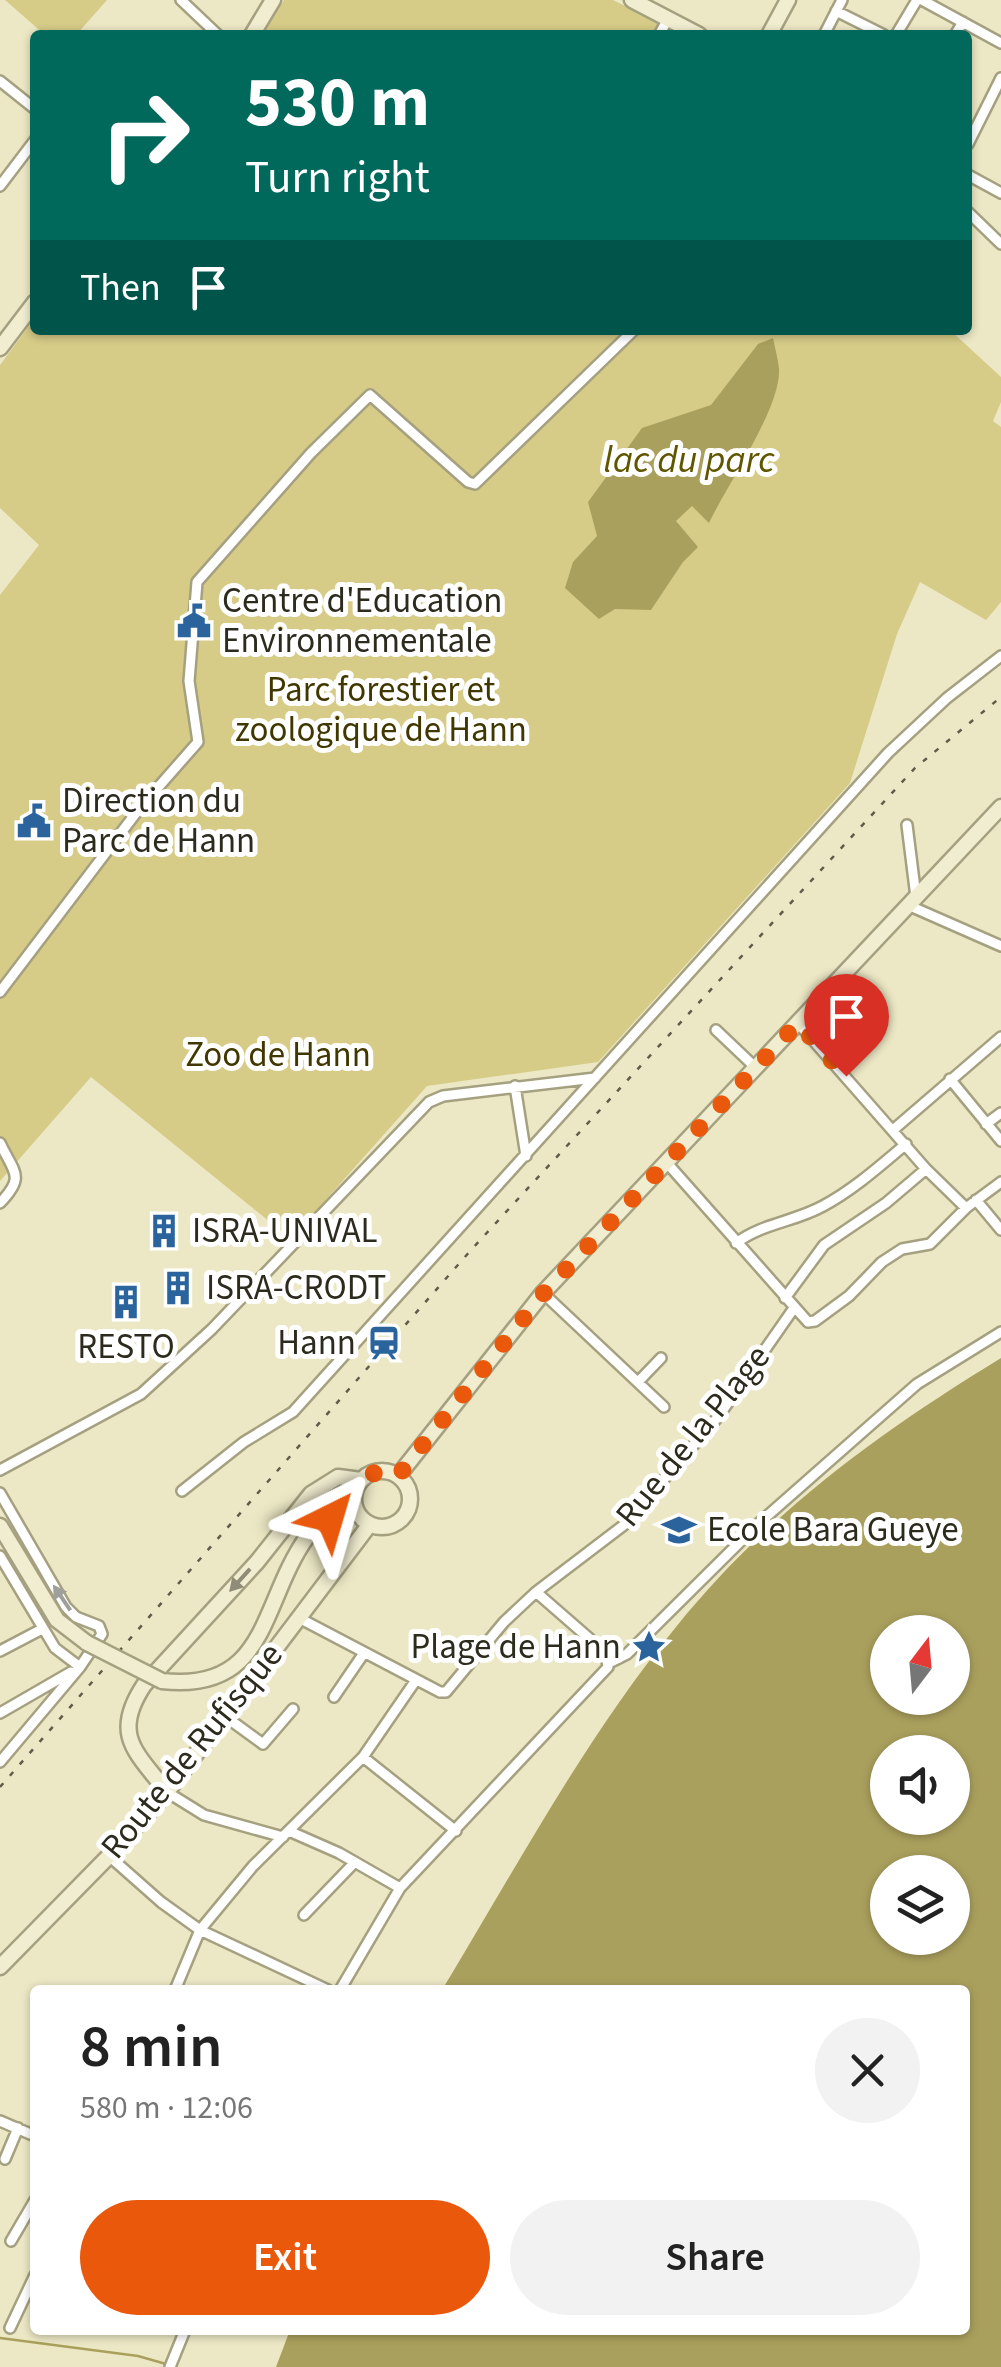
<!DOCTYPE html>
<meta charset="utf-8">
<style>
body{margin:0;font-family:"Source Sans 3",sans-serif;background:#f2f2f2;color:#222;height:100vh;display:flex;flex-direction:column;font-size:38px;white-space:nowrap}
*{box-sizing:border-box;margin:0}
p{font-size:32px;color:#767676}
.icon{flex:none;width:55px;height:55px;fill:none;stroke:currentColor;stroke-width:2;stroke-linecap:round;stroke-linejoin:round}
.map{position:relative;flex:1;overflow:hidden}
.panel{position:absolute;left:30px;top:1985px;width:940px;height:350px;display:flex;flex-direction:column;background:#fff;border-radius:10px;box-shadow:0 2px 8px #0004}
.panel>*{flex:none}
.hud{position:absolute;left:30px;top:30px;width:942px;height:305px;border-radius:10px;box-shadow:0 2px 8px #0004;background:#00695c;color:#fff;overflow:hidden}
.needle{width:65px;rotate:16deg}
.buttons{position:absolute;left:870px;top:1615px;display:grid;gap:20px}
.buttons a{display:grid;place-items:center;width:100px;height:100px;border-radius:50%;background:#fff;box-shadow:0 2px 8px #0004;font-size:50px}
.pin{position:absolute;display:grid;place-items:center;width:85px;height:85px;color:#fff;margin:-102px -42px;border-radius:50% 50% 50% 0;rotate:-45deg;box-shadow:0 0 10px #0007}
.pin .icon{rotate:45deg}
.me{position:absolute;width:110px;margin:-55px;rotate:40deg;stroke-linejoin:round;filter:drop-shadow(0 0 8px #0008)}
.turn{display:flex;align-items:center;gap:35px;height:210px;padding:0 50px;font-size:45px}
.turn .icon{width:130px;height:130px;stroke-width:2.5}
.turn b{display:block;font-size:70px;line-height:85px}
.then{display:flex;align-items:center;height:95px;padding:0 50px;background:#0003;gap:20px;font-size:38px}
.round{display:grid;place-items:center;flex:none;width:105px;height:105px;border-radius:52px;background:#f2f2f2}
.overview{display:flex;align-items:center;justify-content:space-between;height:170px;padding:0 50px}
h1{font-size:60px;font-weight:600;line-height:75px}
.button{display:flex;gap:20px;margin-top:auto;padding:20px 50px}
.button a{flex:1;height:115px;border-radius:60px;background:#ea580c;color:#fff;font-size:40px;font-weight:600;line-height:115px;text-align:center}
.button a+a{background:#f2f2f2;color:#222}
.map>svg:first-child{display:block}
</style>
<div class="map">
<svg width="1001" height="2367" viewBox="0 0 1001 2367">
<rect width="100%" height="100%" fill="#ece8c5"/>
<path fill="#d6cb87" d="M5,0h102l-31,35h-31z
M284,0h329l71,35h-421z
M35,318v12h915l51,47v25l-8,19 8,6v175l-15,18 -66,-38 -23,52 -47,149 -252,279 -171,24 -136,153 -200,-162 -91,104v-586l39,-50 -39,-37v-143z"/>
<path fill="#aaa05d" fill-rule="evenodd" d="M773,338c2,10 5,21 6,31 2,39 -52,116 -70,154l-17,-17 -16,15 22,26 -15,15 -32,48 -36,-1 -16,10 -34,-31 8,-26 24,-26 -9,-34 54,-74 69,-23 47,-61z
M1001,1358v1009h-725l14,-37h675v-340h-523c74,-122 143,-252 234,-363 92,-114 201,-193 325,-269zM888,1632h64v66h-64zM888,1752h64v66h-64zM888,1872h64v66h-64z"/>
<g fill="none" stroke-linecap="round" stroke-linejoin="round">
<path stroke="#aaa05d" stroke-width="2.5" d="M0,2338l138,18 28,8"/>
<g stroke="#a5a180" stroke-width="14">
<path id="street" d="M181,0l37,35
M922,0l79,43
M836,11l48,24
M659,35l9,-16
M824,35l18,-35
M896,35l21,-35
M955,35l8,-13
M0,81l35,28
M968,144l33,-66
M968,175l33,18
M0,186l35,-46
M968,212l33,32
M907,825l9,72
M910,906l91,40
M0,992l139,-183 59,-67 -9,-61 8,-99 114,-129 59,-58 98,87 7,2 159,-154
M798,1023l128,146 40,39
M716,1030l40,38
M950,1079l51,62
M515,1086l11,70
M986,1124l15,-11
M893,1130l108,-93
M0,1143c14,30 26,33 0,60
M667,1163l141,159 7,-1 34,-25 33,-34 20,-13 28,-5 36,-36 35,-26
M976,1200l25,30
M736,1243c27,-20 58,-21 87,-37 30,-16 57,-40 83,-62
M543,1293l121,114
M785,1298l39,-53 62,-42 40,-34
M638,1382l23,-24
M0,1470l141,-76 71,-65 217,-227 14,-6 152,-18
M182,1491l62,-49 49,-30 595,-659 59,-55 54,-42
M0,1493l66,114 10,10 23,9 3,8 -22,33 -80,95
M0,1556l55,92 25,19
M299,1618l141,74h6l58,-70 32,-30 88,-67 94,-108 76,-109
M0,1651l42,-22
M609,1663l18,-9 131,-130 159,-140 84,-52
M334,1697l30,-44
M0,1713l71,-41
M226,1717l37,27 30,-35
M363,1757l93,74
M167,1792l37,23 79,22
M289,1831l50,22 61,35
M109,1856l52,46 39,28 128,60
M304,1915l51,-53
M175,1990l25,-60 53,-64 110,-109 53,-77
M340,1990l60,-102 208,-221 -2,-14 -70,-61
M0,2121l35,15
M5,2159l13,-31
M11,2241l24,-41
M10,2328l25,-53
M170,2367l15,-37"/>
</g>
<g stroke="#a5a180" stroke-width="19">
<path id="secondary" d="M632,0l67,35
M252,35l21,-35
M769,35l19,-35
M0,348l35,-46
M354 1499a28 28 0 1 1 56 0a28 28 0 1 1-56 0Z
M398,1476l145,-183 458,-486
M0,1526l57,94 30,23
M162,1681c107,12 98,-78 145,-144 13,-17 33,-24 46,-41
M167,1792c-31,-40 -56,-57 -23,-107l113,-123 54,-68 27,-17 23,3
M0,1967l109,-111 58,-64 203,-268"/>
</g>
<use href="#street" stroke="#fff" stroke-width="9"/>
<use href="#secondary" stroke="#f1edd0" stroke-width="14"/>
<path stroke="#5f5c4a" stroke-width="2.5" stroke-dasharray="5 10" stroke-linecap="butt" d="M0,1787l471,-537 444,-482 86,-71"/>
<g stroke="#a5a180" stroke-width="19" stroke-linecap="butt">
<path id="secondary-bridge" d="M87,1643l75,38"/>
</g>
<use href="#secondary-bridge" stroke="#f1edd0" stroke-width="14"/>
</g>
<defs><path id="oneway-solid" d="M-6-.8H1V-3.2L6.5 0L1 3.2V.8H-6Z" transform="scale(2.5)"/></defs>
<use fill="#8f8c77" href="#oneway-solid" transform="translate(240 1580) rotate(132)"/>
<use fill="#a0a09a" href="#oneway-solid" transform="translate(62 1598) rotate(-124)"/>
<g fill="none" stroke-linecap="round" stroke-linejoin="round">
<path stroke="#ea580c" stroke-width="18" stroke-dasharray="0 32.4" d="M330,1518l10,-5 27,-38 16,-4 15,5 145,-182 255,-271 48,53"/>
</g>
<defs>
<g id="civic-bare" transform="scale(2.7)"><path d="M-.6-6.5H3V-4.5H.6V-3L4-1V1h2V6H-6V1h2V-1L-.6-3ZM-1.2 2.5V6h2.4V2.5Z" fill="#2b649c" stroke="#fff" stroke-width="2.5" paint-order="stroke"/></g>
<g id="building-bare" transform="scale(2.7)"><path d="M-4-6H4V6H1V3H-1V6H-4ZM-2.5-4.3h1.7v1.8h-1.7ZM.8-4.3h1.7v1.8H.8ZM-2.5-1h1.7V.8h-1.7ZM.8-1h1.7V.8H.8Z" fill="#2b649c" stroke="#fff" stroke-width="2.5" paint-order="stroke"/></g>
<g id="station-bare" transform="scale(2.7)"><path d="M-3-6H3Q5-6 5-4V2Q5 4 3 4L4.5 6H3L1.5 4h-3L-3 6H-4.5L-3 4Q-5 4-5 2V-4Q-5-6-3-6ZM-3.5-4v3h7v-3ZM-3.5 1v1.5H-2V1ZM2 1v1.5H3.5V1Z" fill="#2b649c" stroke="#fff" stroke-width="2.5" paint-order="stroke"/></g>
<g id="school-bare" transform="scale(2.7)"><path d="M0-5L7-2L0 1L-7-2ZM-4 1L0 2.5L4 1V4Q0 6-4 4Z" fill="#2b649c" stroke="#fff" stroke-width="2.5" paint-order="stroke"/></g>
<g id="sight-bare" transform="scale(2.7)"><path d="M0-6L1.8-2.2L6-1.7L2.9 1.2L3.7 5.4L0 3.3L-3.7 5.4L-2.9 1.2L-6-1.7L-1.8-2.2Z" fill="#2b649c" stroke="#fff" stroke-width="2.5" paint-order="stroke"/></g>
</defs>
<g fill-rule="evenodd">
<use href="#civic-bare" x="194" y="621"/>
<use href="#civic-bare" x="34" y="821"/>
<use href="#building-bare" x="164" y="1231"/>
<use href="#building-bare" x="178" y="1288"/>
<use href="#building-bare" x="126" y="1302"/>
<use href="#station-bare" x="384" y="1343"/>
<use href="#school-bare" x="679" y="1530"/>
<use href="#sight-bare" x="649" y="1647"/>
</g>
<g text-anchor="middle" dominant-baseline="central" stroke-width="10" stroke-linejoin="round" paint-order="stroke">
<g font-size="35" fill="#2d2b1e" stroke="#fff" text-anchor="start">
<text x="222" y="601">Centre d'Education<tspan x="222" dy="40">Environnementale</tspan></text>
<text x="62" y="801">Direction du<tspan x="62" dy="40">Parc de Hann</tspan></text>
<text x="192" y="1231">ISRA-UNIVAL</text>
<text x="206" y="1288">ISRA-CRODT</text>
<text x="356" y="1343" text-anchor="end">Hann</text>
<text x="126" y="1347" text-anchor="middle">RESTO</text>
<text x="707" y="1530">Ecole Bara Gueye</text>
<text x="621" y="1647" text-anchor="end">Plage de Hann</text>
</g>
<g font-size="35" fill="#403800" stroke="#fff">
<text x="381" y="690">Parc forestier et<tspan x="381" dy="40">zoologique de Hann</tspan></text>
<text x="278" y="1055">Zoo de Hann</text>
</g>
<g font-size="35" fill="#2d2b1e" stroke="#fff">
<text transform="translate(693 1436) rotate(-51)">Rue de la Plage</text>
<text transform="translate(192 1751) rotate(-51)">Route de Rufisque</text>
</g>
<g font-size="38" font-style="italic" fill="#615600" stroke="#fff">
<text x="689" y="460">lac du parc</text>
</g>
</g>
</svg>
<div class="buttons">
<a><svg class="needle" viewBox="-14 -14 28 28"><path d="M0-13l5 13h-10z" fill="#e53935"/><path d="M0 13l5-13h-10z" fill="#767676"/></svg></a>
<a><svg class="icon" aria-label="sound" viewBox="0 0 24 24"><path d="M4 9h4l5-4v14l-5-4H4zM17 9q2 3 0 6"/></svg></a>
<a><svg class="icon" aria-label="layers" viewBox="0 0 24 24"><path d="M12 4l9 5-9 5-9-5zM3 14l9 5 9-5"/></svg></a>
</div>
<div class="pin" style="left:846px;top:1076px;background:#d93025"><svg class="icon" aria-label="arrive" viewBox="0 0 24 24"><path d="M6 21V4h12l-3 4 3 4H6"/></svg></div>
<svg class="me" style="left:330px;top:1518px" viewBox="-20 -20 40 40"><path d="M0-17L14 15 0 8-14 15z" fill="#ea580c" stroke="#fff" stroke-width="4"/></svg>
<div class="hud">
<div class="turn"><svg class="icon" aria-label="right" viewBox="0 0 24 24"><path d="M7 20v-9h11M14 6l5 5-5 5"/></svg><div><b>530 m</b>Turn right</div></div>
<div class="then">Then<svg class="icon" aria-label="arrive" viewBox="0 0 24 24"><path d="M6 21V4h12l-3 4 3 4H6"/></svg></div>
</div>
<section class="panel">
<div class="overview"><div><h1>8 min</h1><p>580 m · 12:06</p></div><a class="round"><svg class="icon" aria-label="close" viewBox="0 0 24 24"><path d="M6 6l12 12M18 6L6 18"/></svg></a></div>
<div class="button"><a>Exit</a><a>Share</a></div>
</section>
</div>
